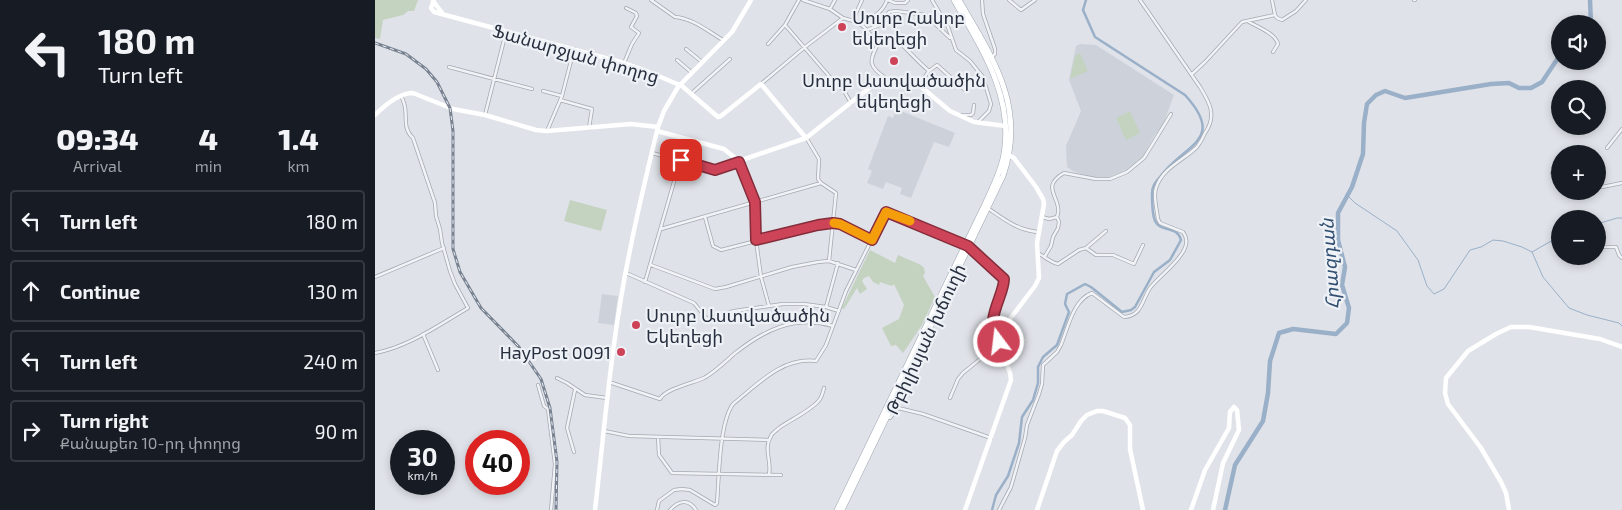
<!DOCTYPE html>
<meta charset="utf-8">
<style>
body{margin:0;font-family:"Exo 2","Noto Sans Armenian",sans-serif;background:#242831;color:#f1f3f6;height:100vh;display:flex;flex-direction:column;font-size:19px;white-space:nowrap}
*{box-sizing:border-box;margin:0}
p{font-size:16px;color:#9ea1a6}
.icon{flex:none;width:28px;height:28px;fill:none;stroke:currentColor;stroke-width:2;stroke-linecap:round;stroke-linejoin:round}
.map{position:relative;flex:1;overflow:hidden}
.details{display:flex;flex-direction:column;background:#171b24;width:375px}
.details>*{flex:none}
.hud{background:#171b24;color:#f1f3f6;overflow:hidden}
.fabs{position:absolute;left:1176px;top:15px;display:grid;gap:10px}
.fabs a{display:grid;place-items:center;width:55px;height:55px;border-radius:50%;background:#171b24;box-shadow:0 2px 8px #0003;font-size:25px}
.speed{position:absolute;left:15px;top:430px;display:flex;gap:10px;font-size:25px;font-weight:700;text-align:center}
.speed>*{display:grid;place-content:center;width:65px;height:65px;border-radius:50%;background:#171b24;box-shadow:0 2px 8px #0003;line-height:1}
.speed small{font-size:12px;font-weight:400}
.speed .limit{border:8px solid #d22;background:#fff;color:#111}
.pin{position:absolute;display:grid;place-items:center;width:42px;height:42px;color:#fff;margin:-21px;border-radius:10px;box-shadow:0 2px 8px #0006}
.me{position:absolute;width:55px;margin:-28px;rotate:345deg;stroke-linejoin:round;filter:drop-shadow(0 0 4px #0008)}
.turn{display:flex;align-items:center;gap:18px;height:105px;padding:0 15px;font-size:22px}
.turn .icon{width:65px;height:65px;stroke-width:2.5}
.turn b{display:block;font-size:35px;line-height:42px}
.eta{display:flex;justify-content:space-evenly;align-items:center;height:85px;text-align:center}
.eta b{font-size:30px;font-weight:800;line-height:35px}
ul{padding:0;list-style:none}
li{display:flex;align-items:center;gap:15px;height:62px;margin:0 10px 8px;padding:0 5px;border:2px solid #363941;border-radius:5px}
li div{flex:1}
li b{display:block;font-size:19px}
li em{font-style:normal}
main{display:flex;flex:1;min-height:0}
.map>svg:first-child{display:block}
</style>
<main>
<section class="details">
<div class="hud">
<div class="turn"><svg class="icon" aria-label="left" viewBox="0 0 24 24"><path d="M17 20v-9H6M10 6l-5 5 5 5"/></svg><div><b>180 m</b>Turn left</div></div>
</div>
<div class="eta">
<div><b>09:34</b><p>Arrival</p></div>
<div><b>4</b><p>min</p></div>
<div><b>1.4</b><p>km</p></div>
</div>
<ul>
<li><svg class="icon" aria-label="left" viewBox="0 0 24 24"><path d="M17 20v-9H6M10 6l-5 5 5 5"/></svg><div><b>Turn left</b></div><em>180 m</em></li>
<li><svg class="icon" aria-label="ahead" viewBox="0 0 24 24"><path d="M12 20V5M6 11l6-6 6 6"/></svg><div><b>Continue</b></div><em>130 m</em></li>
<li><svg class="icon" aria-label="left" viewBox="0 0 24 24"><path d="M17 20v-9H6M10 6l-5 5 5 5"/></svg><div><b>Turn left</b></div><em>240 m</em></li>
<li><svg class="icon" aria-label="right" viewBox="0 0 24 24"><path d="M7 20v-9h11M14 6l5 5-5 5"/></svg><div><b>Turn right</b><p>Քանաքեռ 10-րդ փողոց</p></div><em>90 m</em></li>
</ul>
</section>
<div class="map">
<svg width="1247" height="510" viewBox="0 0 1247 510">
<rect width="100%" height="100%" fill="#dfe2e8"/>
<path fill="#cdd1da" d="M705,44l16,1 78,50 -11,30 -9,11 -11,20 -17,14 -17,7h-20l-16,-6 -6,-4 -1,-21 15,-35 -12,-31 7,-34z
M521,109l59,24 -6,14 -15,-5 -23,56 -11,-4 2,-6 -16,-6 -3,7 -16,-6 5,-12 -4,-2 20,-53 5,2z
M227,294l16,2 -4,29 -16,-2z"/>
<path fill="#c4d2c0" d="M0,0h43l-4,11h-6l-5,4 -20,5 -3,19 -5,-1z
M705,53l8,18 -18,8 5,-23z
M755,111l10,22 -14,7 -10,-22z
M195,200l37,10 -6,21 -37,-10z
M495,250l25,13 3,-8 23,10 3,3 1,5 -2,3 12,21 -13,28 -19,28 -7,-8 -5,1 -9,-18 17,-9 5,-14 -10,-21 -2,2 -12,-4 -1,3 -6,-3 -4,-6 -5,2 -2,3 5,8 -7,5 -3,-6 -13,21 -2,-1z"/>
<g fill="none" stroke-linecap="round" stroke-linejoin="round">
<path stroke="#9ab0c8" stroke-width="1" d="M972,195l8,8 42,28 21,29 9,26 7,8 10,-5 26,-39 11,-3 12,-7 10,1 19,6 10,5 11,25 26,31 18,7 32,8 3,3
M1222,224l20,-6h5
M1157,252l28,-16"/>
<path stroke="#9ab0c8" stroke-width="2.5" d="M617,510l4,-15 12,-19 11,-33 3,-26 11,-17 5,-17v-16l5,-10 14,-12 12,-33 -4,-8 2,-10 18,-10 6,3 31,25 9,-2 4,-3 19,-35 16,-12 11,-20c-4,-15 -20,-7 -26,-19 -3,-7 -3,-20 -3,-27 0,-8 3,-11 8,-17 24,-33 67,-36 25,-82l-90,-58 -12,-27 3,-10"/>
<path stroke="#9ab0c8" stroke-width="4.5" d="M1215,0l1,24
M850,510l10,-45 28,-44 5,-28 2,-32 9,-28 14,-4 43,5 11,-11 2,-15 -7,-23 3,-18 -7,-27v-27l14,-26 11,-33 1,-31 3,-19 9,-9 9,-4 20,7 86,-14 18,-1 10,5h12l11,-6 18,-27"/>
<g stroke="#a4a9b2" stroke-width="4">
<path id="street" d="M276,0l24,17c17,1 34,15 48,23
M428,0l27,9 13,9 14,4 7,5 12,14 21,-1c11,10 20,21 32,31
M513,0l7,3h10l3,-3
M557,0l16,27 8,23 14,11 13,16 8,27 -2,7 -11,11
M607,0l1,14 12,35v5l-3,3
M634,0l12,10 14,-10
M1039,0h1
M455,9l5,-9
M900,15l2,3 5,2 14,-9 10,-11
M478,20l9,-20
M874,22c9,5 27,12 29,22l-5,8
M410,25l51,59 7,5 8,14
M487,25c10,-8 21,-12 25,-25
M492,30l15,-6 7,-12 7,-1 30,4 24,23
M504,42c-10,19 -12,24 8,37
M393,44l17,-19 14,-25
M311,49l16,13
M302,60l14,12
M249,63l8,-19 7,-11 -8,-6 6,-11 -1,-3 -10,-5
M74,67l83,22
M817,74l13,-12 37,-40 33,-7 -3,-15
M386,84l44,-37 38,-29
M544,85l10,-14 8,-6 28,25h3
M168,91l19,5
M317,93l38,-34
M185,100l32,9 -3,19
M110,115l21,-83
M585,115h11l2,-2 1,-8
M172,131l15,-35 12,-47
M432,139l12,20 -1,20 3,4
M1232,148l15,-19
M277,153l63,17 24,-9 14,31 2,10 1,38 5,37 8,29
M1177,173l6,14h2
M446,183l15,10 -7,68
M1222,185l5,2 20,-4
M614,209c16,11 30,22 50,23
M330,217l8,29 8,4 97,-25 15,-2 7,1 32,17
M667,217l7,2 8,-2c7,-19 -19,-29 7,-44l32,6h14l17,-7 17,-14 27,-44
M286,229l160,-46
M1224,244l5,3h12l3,8 3,3
M594,247l35,32c0,17 -22,43 -5,58
M711,248l20,-17
M663,253c7,4 12,9 20,11l21,-14 7,-2 10,7h17l21,9 9,-19
M670,256l6,-10 2,-9 5,-9 1,-6 -2,-5
M276,265l64,24 11,-2 66,-20 26,-5 11,-1 27,9
M251,273l68,30 13,16 27,-8 49,-7h21l22,3 13,4
M0,277l69,-29
M270,282l35,-121
M451,307l12,-44
M48,334l15,36
M0,353c33,-6 64,-28 93,-45l-13,-24 -5,-13 -8,-28 -2,-14 -4,-13 -1,-13 -22,-65c-10,-9 -6,-19 -8,-31 -1,-4 -2,-8 -4,-11
M182,378l10,5 18,12 22,3
M234,382l51,17c5,-10 33,-16 44,-21 11,-6 21,-16 30,-24 30,-24 60,-39 99,-28
M163,385l6,21 4,3 7,55 -4,46
M575,398l8,-19 5,-6 27,-22 6,-8 3,-1
M513,417l2,1 8,-10 25,6 68,24
M229,431l25,5 140,4
M283,437l1,18 13,18 109,2
M199,452l-7,-24 8,-38
M394,474c3,-12 -6,-25 2,-38 1,-3 5,-5 8,-8 11,-8 35,-19 41,-29 2,-3 3,-7 4,-11
M282,510l2,-9 15,-11 8,-1 8,1 25,15 2,-2c2,-24 2,-80 16,-99 25,-20 49,-47 83,-43l10,-16 20,-54 40,-80 79,34
M295,510c8,-9 18,-12 26,0
M624,510l12,-23 14,-49 2,-13 12,-31 3,-10 1,-19 14,-13 4,-7c7,-17 12,-45 31,-52l32,24c18,-1 18,-17 26,-29 8,-11 40,-34 36,-49 0,-3 -2,-5 -3,-7l-23,-9 -2,-4c-1,-9 -5,-23 -2,-31 6,-20 28,-28 41,-41 3,-4 6,-9 8,-14 12,-17 5,-30 -5,-46l-60,-87"/>
</g>
<g stroke="#9ea7b3" stroke-width="6">
<path id="primary" d="M462,510l148,-306c7,-16 16,-32 19,-50 10,-58 -23,-106 -50,-154
M467,510l161,-334c24,-70 -11,-119 -44,-176"/>
</g>
<use href="#street" stroke="#f1f3f6" stroke-width="2.5"/>
<path stroke="#fff" stroke-width="4.5" d="M59,0l-3,8 3,4 190,51 20,7 38,16 36,31 3,-1 40,-32 45,54
M58,1l10,13
M0,115c10,-10 24,-22 38,-22l40,16 32,6 51,15 11,1 84,-7 27,3
M282,131l67,18 15,12 67,-23 72,-57 10,-2 13,4 18,2 31,26 11,5 13,6 32,4
M220,510c10,-87 17,-175 35,-260 8,-41 18,-82 28,-123l6,-16 14,-24 54,-55 19,-32
M590,510l46,-130 -1,-7 -11,-31v-5l1,-5 35,-46 4,-8 -2,-35 7,-39 -1,-5 -7,-12 -22,-29 -7,-4
M662,510l20,-59 7,-9 8,-7 9,-14 6,-6 10,-4h6l22,7 5,7v24l13,61
M816,510l14,-40 24,-42 1,-16 4,-5 3,3 2,20 -16,33 -10,47
M1134,510l-3,-17 -5,-11 -20,-34 -33,-44 -3,-11 1,-15 22,-27 28,-17 15,-7h18l71,12 22,8"/>
<use href="#primary" stroke="#fff" stroke-width="5"/>
<g stroke="#788291" stroke-width="3">
<path id="rail" d="M0,43l31,11 20,15 11,13 13,26 3,23v118l7,23 21,36 38,39 22,32 9,29 7,54 -1,48"/>
</g>
<use href="#rail" stroke="#eef1f6" stroke-width="1" stroke-dasharray="4" stroke-linecap="butt"/>
</g>
<g fill="none" stroke-linecap="round" stroke-linejoin="round">
<g stroke="#852c3a" stroke-width="12">
<path id="route" d="M306,160l34,10 24,-8 16,40 1,38 62,-15 15,-2 7,1 32,16 14,-28 82,34 36,33c0,17 -21,43 -5,58v5"/>
</g>
<use href="#route" stroke="#cd4459" stroke-width="9"/>
<path stroke="#f59e0b" stroke-width="9" d="M459,223l6,1 32,16 14,-28 24,9"/>
</g>
<g fill="#cd4459" stroke="#eef1f6" stroke-width="2">
<circle cx="467" cy="27" r="5"/>
<circle cx="519" cy="61" r="5"/>
<circle cx="261" cy="325" r="5"/>
<circle cx="246" cy="352" r="5"/>
</g>
<g text-anchor="middle" dominant-baseline="central" stroke-width="4.5" stroke-linejoin="round" paint-order="stroke">
<g font-size="18" fill="#28303f" stroke="#eef1f6" text-anchor="start">
<text x="477" y="17">Սուրբ Հակոբ<tspan x="477" dy="21">եկեղեցի</tspan></text>
<text x="519" y="80" text-anchor="middle">Սուրբ Աստվածածին<tspan x="519" dy="21">եկեղեցի</tspan></text>
<text x="271" y="315">Սուրբ Աստվածածին<tspan x="271" dy="21">Եկեղեցի</tspan></text>
<text x="236" y="352" text-anchor="end">HayPost 0091</text>
</g>
<g font-size="18" fill="#28303f" stroke="#eef1f6">
<text transform="translate(201 53) rotate(16)">Ֆանարջյան փողոց</text>
<text transform="translate(550 339) rotate(-65)">Թբիլիսյան խճուղի</text>
</g>
<g font-size="19" font-style="italic" fill="#324f72" stroke="#eef1f6">
<text transform="translate(954 264) rotate(-94)">Հրազդան</text>
</g>
</g>
</svg>
<div class="fabs">
<a><svg class="icon" aria-label="sound" viewBox="0 0 24 24"><path d="M4 9h4l5-4v14l-5-4H4zM17 9q2 3 0 6"/></svg></a>
<a><svg class="icon" aria-label="search" viewBox="0 0 24 24"><circle cx="10" cy="10" r="6"/><path d="M15 15l6 6"/></svg></a>
<a>+</a>
<a>−</a>
</div>
<div class="speed"><div>30<small>km/h</small></div><div class="limit">40</div></div>
<div class="pin" style="left:306px;top:160px;background:#d93025"><svg class="icon" aria-label="arrive" viewBox="0 0 24 24"><path d="M6 21V4h12l-3 4 3 4H6"/></svg></div>
<svg class="me" style="left:624px;top:342px" viewBox="-20 -20 40 40"><circle r="17" fill="#cd4459" stroke="#fff" stroke-width="3"/><path d="M0-11L8 9 0 5-8 9z" fill="#fff"/></svg>
</div>
</main>
